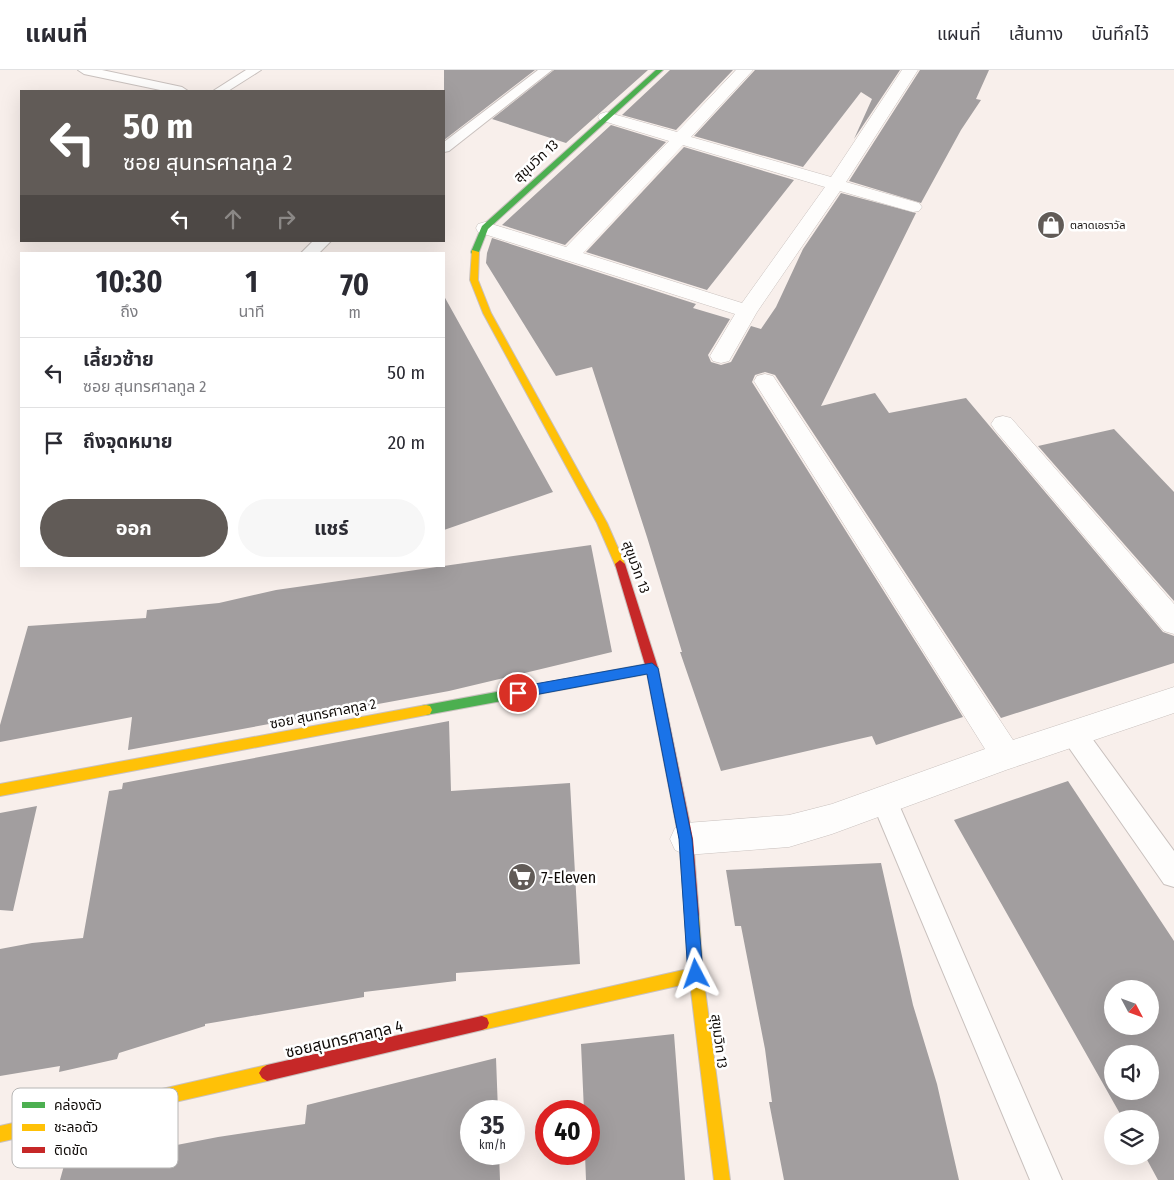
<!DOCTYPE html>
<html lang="th">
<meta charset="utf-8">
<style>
body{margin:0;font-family:"Fira Sans Condensed","Noto Sans Thai",sans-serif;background:#f7f7f7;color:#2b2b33;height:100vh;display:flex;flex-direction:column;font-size:19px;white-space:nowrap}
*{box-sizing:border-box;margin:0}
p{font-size:16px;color:#7c7c81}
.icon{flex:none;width:28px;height:28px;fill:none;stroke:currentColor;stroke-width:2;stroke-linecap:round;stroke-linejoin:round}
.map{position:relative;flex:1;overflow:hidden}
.side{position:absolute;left:20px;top:182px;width:425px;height:315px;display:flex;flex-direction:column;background:#fff;border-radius:0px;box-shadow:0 5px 20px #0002}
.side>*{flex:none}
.top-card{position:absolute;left:20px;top:20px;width:425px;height:152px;border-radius:0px;box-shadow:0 5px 20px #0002;background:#615b57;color:#fff;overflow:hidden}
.needle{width:32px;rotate:131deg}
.tools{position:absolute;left:1104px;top:910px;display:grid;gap:10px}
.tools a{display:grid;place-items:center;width:55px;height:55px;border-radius:50%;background:#fff;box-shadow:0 5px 20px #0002;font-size:25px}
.speed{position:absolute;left:460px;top:1030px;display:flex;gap:10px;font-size:25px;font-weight:700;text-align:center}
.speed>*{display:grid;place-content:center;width:65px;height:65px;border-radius:50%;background:#fff;box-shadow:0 5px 20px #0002;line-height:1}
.speed small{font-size:12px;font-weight:400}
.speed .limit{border:8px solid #d22;background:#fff;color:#111}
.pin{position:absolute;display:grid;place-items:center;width:42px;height:42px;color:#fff;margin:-21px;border:2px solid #fff;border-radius:50%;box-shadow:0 1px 5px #0007}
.me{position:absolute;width:55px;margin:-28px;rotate:356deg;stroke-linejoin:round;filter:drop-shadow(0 0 4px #0008)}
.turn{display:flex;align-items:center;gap:18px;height:105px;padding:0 20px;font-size:22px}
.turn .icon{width:65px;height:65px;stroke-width:2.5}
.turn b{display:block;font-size:35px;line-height:42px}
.lanes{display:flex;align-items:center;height:48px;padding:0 20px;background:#0003;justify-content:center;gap:25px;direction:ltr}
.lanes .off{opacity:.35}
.eta{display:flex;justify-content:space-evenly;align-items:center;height:85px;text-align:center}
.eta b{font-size:30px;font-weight:700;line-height:35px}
.button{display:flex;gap:10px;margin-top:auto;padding:10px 20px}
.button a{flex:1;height:58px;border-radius:30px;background:#615b57;color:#fff;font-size:20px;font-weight:700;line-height:58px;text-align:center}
.button a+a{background:#f7f7f7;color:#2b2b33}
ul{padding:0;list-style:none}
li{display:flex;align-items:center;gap:15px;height:70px;padding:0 20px;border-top:1px solid #e1e1e2}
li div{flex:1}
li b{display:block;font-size:19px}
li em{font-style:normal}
header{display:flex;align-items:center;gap:30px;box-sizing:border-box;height:70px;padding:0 25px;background:#fff;border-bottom:1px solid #e1e1e2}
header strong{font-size:24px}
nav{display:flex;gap:28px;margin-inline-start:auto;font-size:18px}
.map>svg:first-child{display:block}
</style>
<header>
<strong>แผนที่</strong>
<nav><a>แผนที่</a><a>เส้นทาง</a><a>บันทึกไว้</a></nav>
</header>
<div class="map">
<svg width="1174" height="1110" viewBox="0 0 1174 1110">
<rect width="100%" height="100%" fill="#f8efeb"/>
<path fill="#a29e9f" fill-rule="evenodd" d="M444,0h91l-91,70z
M554,0h94l-82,73 -74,-24z
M670,0h63l-57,60 -54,-15z
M755,0h145l-46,69 18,-40 -11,-7 -58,75 -109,-31z
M920,0h69l-13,29 5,1 -20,30 -40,73 -72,-22z
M611,55l55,17 -101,103 -63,-20z
M684,77l110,33 -87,110 -121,-38z
M841,123l75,20 -95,193 54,-13 14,20 77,-15 197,234 11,4v27l-173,55 -226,-343 -10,-3 -10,3 -3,7 211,335 -87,28 -4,-9 -151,35 -41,-119h2l-35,-115 -55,-170 -36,9 -70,-113 1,-10 5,-15 204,66 -3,4 37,11 -22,36 3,7 10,3 10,-3 20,-36 10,3 15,-22 27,-58z
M444,226l109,196 -109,38z
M1114,359l60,63v109l-136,-155z
M591,475l21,107 -163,39 -321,59 4,-33 -132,25v-17l28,-99 118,-8 1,-8 72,-7 57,-13z
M449,651l2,70 119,-8 10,181 -124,9v8l-92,11v5l-159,27v2l-86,27 -2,6 -58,13 1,-6 -60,10v-127l32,-6 51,-5 26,-147 13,-2 1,-6z
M1068,711l106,160v239h-16l-13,-24h5v-37h-27l-169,-299zM1112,919h38v37h-38zM1112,984h38v37h-38z
M37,736l-24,105 -13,-1v-97z
M881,793l32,142 24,79 22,96h-175l-15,-78h3l-7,-53 -24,-123h-6l-9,-56z
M674,964l11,146h-99l-1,-26h4v-43h-5l-3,-67z
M496,988l2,53h-27v43h28l1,26h-440l8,-29 59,-11 -2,15 93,-18 87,-13 2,-19z"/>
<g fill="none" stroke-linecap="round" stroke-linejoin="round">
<g stroke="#c9c1be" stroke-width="2">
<path id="lane" d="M78,0h24l80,17 6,4h-23l-81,-17z
M246,0h15l-33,21h-15z
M538,0h14l-103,81 -5,1v-10z
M313,171h18l-13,13h-18z
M1074,653l9,3 91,125v36l-10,-3 -99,-142 -3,-8 3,-8z
M884,718l9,3 169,389h-32l-159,-380 4,-9z"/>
</g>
<g stroke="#c9c1be" stroke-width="1">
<path id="street" d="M736,0h17l-62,67 140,40 71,-107h16l-72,112 73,21 3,4 -3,4 -6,1 -73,-21 -83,121 -28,49 -8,2 -8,-2 -3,-5 25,-42 -257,-82 -2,-4 2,-4 7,-2 81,25 103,-106 -69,-21 -2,-3 2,-3 6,-2 71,20zM683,75l142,42 -83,116 -159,-50z
M765,304l8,2 240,364 161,-53v26l-168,57 -174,64 -43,13 -103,8 -11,-5 -5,-11 5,-11 11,-5 103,-8 43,-11 153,-55 -231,-368 3,-5z
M1003,346l8,2 163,186v30l-10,-3 -169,-201 -4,-6 4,-6z"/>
</g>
<g stroke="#c9c1be" stroke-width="2">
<path id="fast" d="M656,0h7l-175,159 -9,23 -7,2 -1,-2 11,-26z
M652,593l4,1 2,4 -2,4 -4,1 -226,42 -4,-1 -2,-4 2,-4 4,-1z"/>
</g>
<g stroke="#c9c1be" stroke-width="2">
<path id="slow" d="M472,180l7,2 -1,28 13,33 116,210 18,41 -1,3h-8l-19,-44 -114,-210 -13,-33z
M426,635l4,1 2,4 -2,4 -4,1 -426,81v-12z
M692,838l5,2 2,5 4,59 27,206h-16l-24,-197 -208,47 -5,-2 -2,-5 2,-5 5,-2 206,-47 -3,-54 2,-5z
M267,995l5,3 3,5 -3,5 -5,3 -267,61v-16z"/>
</g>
<g stroke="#c9c1be" stroke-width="2">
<path id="jam" d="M620,490l5,4 33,104 35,171 6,76 -2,5 -5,2 -5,-2 -2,-5 -6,-76 -33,-171 -31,-104z
M482,946l5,2 2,5 -2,5 -5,2 -215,51 -5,-3 -3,-5 3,-5 5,-3z"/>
</g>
<use href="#lane" fill="#fefdfc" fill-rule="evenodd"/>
<use href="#street" fill="#fefdfc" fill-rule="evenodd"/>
<use href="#fast" fill="#4caf50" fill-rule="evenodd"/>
<use href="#slow" fill="#ffc107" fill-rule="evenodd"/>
<use href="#jam" fill="#c62828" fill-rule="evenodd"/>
</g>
<path fill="#1a73e8" stroke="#114b97" d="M652,593l6,5 34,171 11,135 -2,6 -5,2 -5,-2 -3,-6 -9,-135 -32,-165 -129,24 -6,-5 6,-6z"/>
<defs>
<g id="shop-disc" transform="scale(1.4375)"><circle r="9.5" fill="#615b57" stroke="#fff"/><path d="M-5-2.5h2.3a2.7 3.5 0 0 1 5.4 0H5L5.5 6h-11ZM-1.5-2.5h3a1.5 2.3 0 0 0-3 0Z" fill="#fff"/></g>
<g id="supermarket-disc" transform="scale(1.4375)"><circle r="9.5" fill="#615b57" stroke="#fff"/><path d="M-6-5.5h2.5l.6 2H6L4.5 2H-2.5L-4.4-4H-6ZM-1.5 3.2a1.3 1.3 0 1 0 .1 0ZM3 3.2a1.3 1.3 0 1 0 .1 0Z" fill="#fff"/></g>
</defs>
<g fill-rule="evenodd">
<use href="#shop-disc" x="1051" y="155"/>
<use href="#supermarket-disc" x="522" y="807"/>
</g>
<g text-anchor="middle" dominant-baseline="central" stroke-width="5" stroke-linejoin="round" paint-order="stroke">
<g font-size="11" fill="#100b08" stroke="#fff" text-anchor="start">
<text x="1070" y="155">ตลาดเอราวัล</text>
</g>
<g font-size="14" fill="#100b08" stroke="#fff">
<text transform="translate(536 91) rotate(-43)">สุขุมวิท 13</text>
<text transform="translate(636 497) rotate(70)">สุขุมวิท 13</text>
<text transform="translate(323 644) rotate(-11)">ซอย สุนทรศาลทูล 2</text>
<text transform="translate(719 971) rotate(83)">สุขุมวิท 13</text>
</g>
<g font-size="16" fill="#100b08" stroke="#fff" text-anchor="start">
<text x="541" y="807">7-Eleven</text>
</g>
<g font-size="16" fill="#100b08" stroke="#fff">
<text transform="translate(344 969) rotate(-13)">ซอยสุนทรศาลทูล 4</text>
</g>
</g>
<rect x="12" y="1018" width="166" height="80" rx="8" fill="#fff" stroke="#b7b6b5" stroke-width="1"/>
<rect x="22" y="1032" width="23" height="6" fill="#4caf50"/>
<rect x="22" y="1054" width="23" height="7" fill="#ffc107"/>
<rect x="22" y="1077" width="23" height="6" fill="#c62828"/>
<g font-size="14" fill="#100b08">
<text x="54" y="1040">คล่องตัว</text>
<text x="54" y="1062">ชะลอตัว</text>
<text x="54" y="1085">ติดขัด</text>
</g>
</svg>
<div class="tools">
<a><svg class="needle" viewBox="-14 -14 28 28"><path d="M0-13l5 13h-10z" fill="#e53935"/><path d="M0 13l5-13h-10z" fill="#7c7c81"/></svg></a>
<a><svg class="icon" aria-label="sound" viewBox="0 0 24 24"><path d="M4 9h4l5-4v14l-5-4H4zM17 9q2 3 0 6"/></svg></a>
<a><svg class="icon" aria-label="layers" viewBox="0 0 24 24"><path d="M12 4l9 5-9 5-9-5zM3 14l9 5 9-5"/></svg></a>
</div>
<div class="speed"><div>35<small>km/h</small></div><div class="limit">40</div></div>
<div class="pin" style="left:518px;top:623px;background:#d93025"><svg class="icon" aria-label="arrive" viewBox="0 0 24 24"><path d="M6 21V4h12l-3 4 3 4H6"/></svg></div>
<svg class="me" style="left:696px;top:904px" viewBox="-20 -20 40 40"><path d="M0-17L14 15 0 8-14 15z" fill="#1a73e8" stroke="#fff" stroke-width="4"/></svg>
<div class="top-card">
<div class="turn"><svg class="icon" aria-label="left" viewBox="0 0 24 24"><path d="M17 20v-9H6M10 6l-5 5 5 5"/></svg><div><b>50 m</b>ซอย สุนทรศาลทูล 2</div></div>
<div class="lanes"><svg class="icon" aria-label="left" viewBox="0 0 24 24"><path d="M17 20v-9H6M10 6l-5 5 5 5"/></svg><svg class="icon off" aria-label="ahead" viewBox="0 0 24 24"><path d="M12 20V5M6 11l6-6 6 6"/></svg><svg class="icon off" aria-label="right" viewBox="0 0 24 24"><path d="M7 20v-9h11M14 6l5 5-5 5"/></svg></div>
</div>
<section class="side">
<div class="eta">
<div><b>10:30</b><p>ถึง</p></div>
<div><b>1</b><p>นาที</p></div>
<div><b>70</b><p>m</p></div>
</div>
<ul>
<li><svg class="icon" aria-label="left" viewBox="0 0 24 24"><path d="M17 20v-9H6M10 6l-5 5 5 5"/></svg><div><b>เลี้ยวซ้าย</b><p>ซอย สุนทรศาลทูล 2</p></div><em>50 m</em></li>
<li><svg class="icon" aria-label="arrive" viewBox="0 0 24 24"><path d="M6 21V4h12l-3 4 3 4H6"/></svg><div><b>ถึงจุดหมาย</b></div><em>20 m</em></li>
</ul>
<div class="button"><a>ออก</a><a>แชร์</a></div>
</section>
</div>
